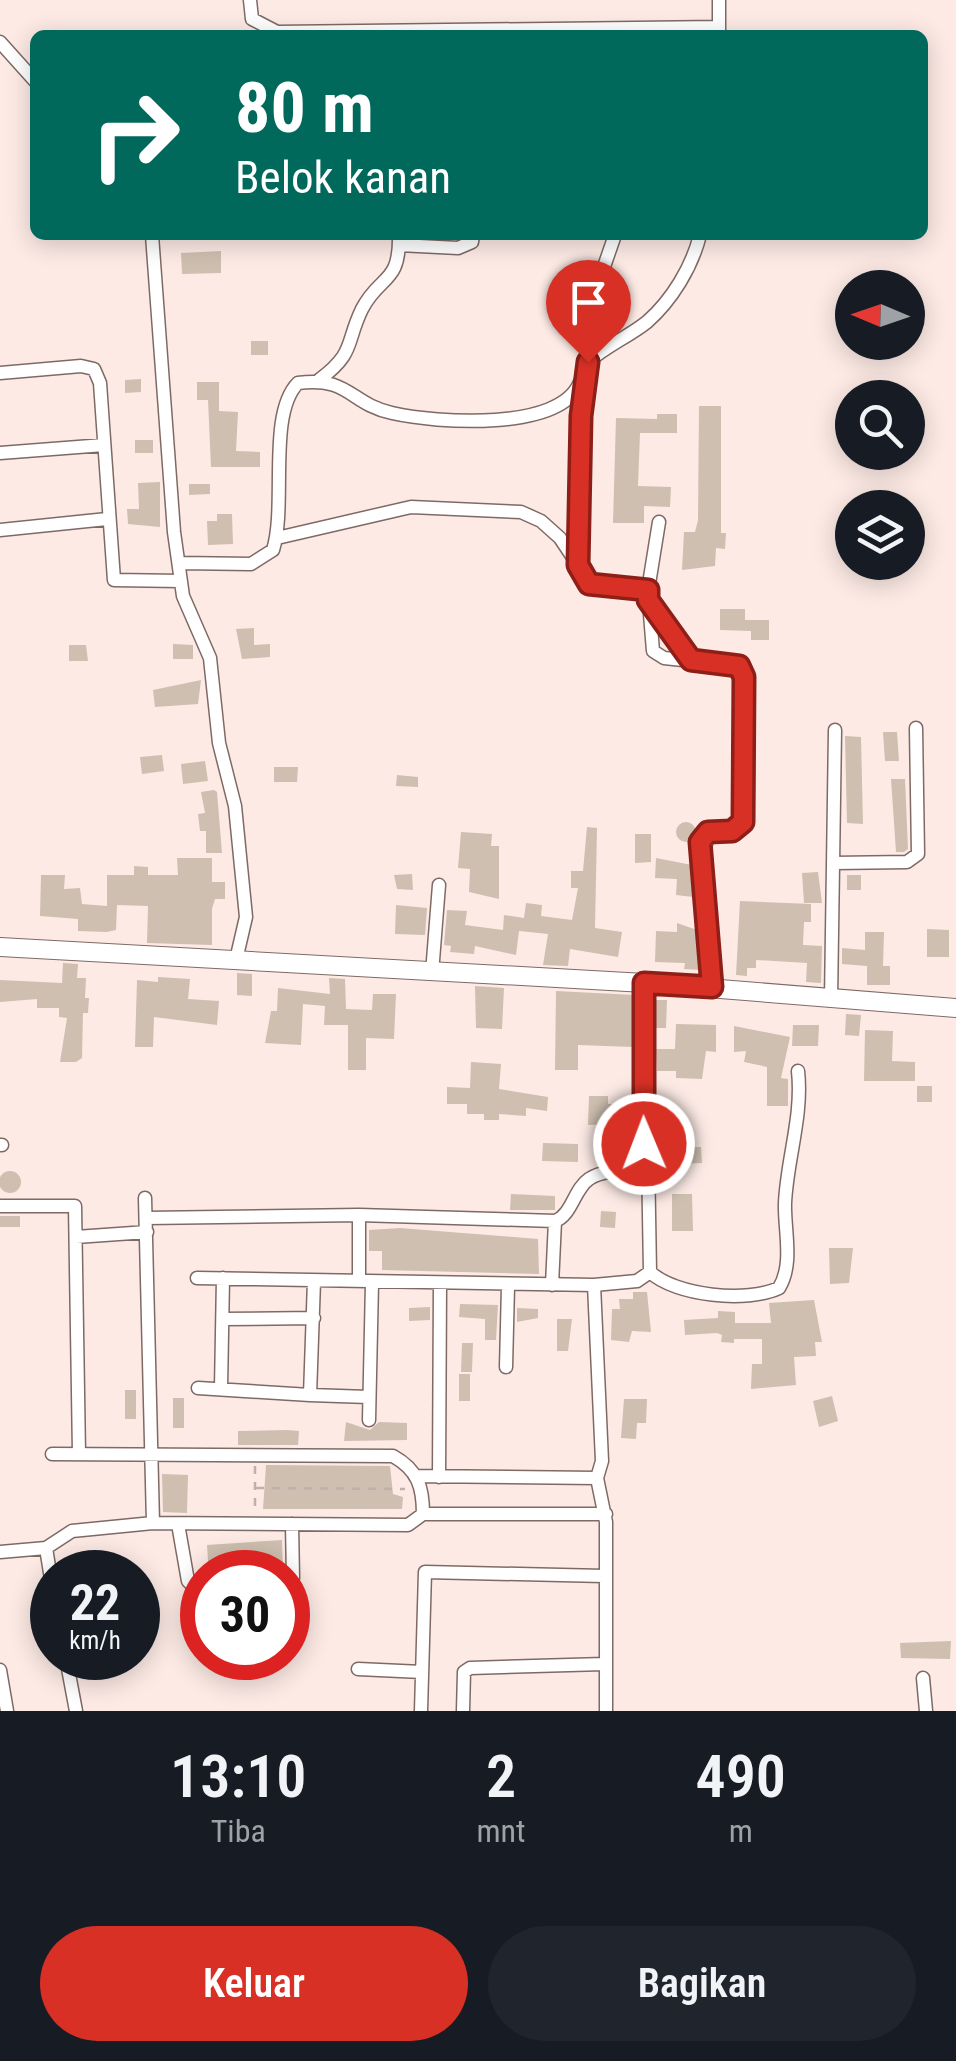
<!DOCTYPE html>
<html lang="id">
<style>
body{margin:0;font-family:"Roboto Condensed",sans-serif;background:#20242c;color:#f1f3f6;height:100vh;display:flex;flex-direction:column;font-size:38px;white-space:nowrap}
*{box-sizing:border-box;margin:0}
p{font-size:32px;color:#9ea1a6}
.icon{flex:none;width:55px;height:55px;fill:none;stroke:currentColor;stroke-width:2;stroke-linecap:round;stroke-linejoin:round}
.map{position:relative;height:1711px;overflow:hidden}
.sheet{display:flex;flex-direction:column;background:#171b24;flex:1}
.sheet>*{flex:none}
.top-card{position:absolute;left:30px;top:30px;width:898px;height:210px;border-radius:15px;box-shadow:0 5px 25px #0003;background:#00695c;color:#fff;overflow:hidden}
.needle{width:65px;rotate:272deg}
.buttons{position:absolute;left:835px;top:270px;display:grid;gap:20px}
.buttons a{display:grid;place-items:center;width:90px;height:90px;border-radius:50%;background:#171b24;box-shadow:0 5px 25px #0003;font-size:50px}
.speed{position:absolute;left:30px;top:1550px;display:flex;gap:20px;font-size:50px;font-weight:700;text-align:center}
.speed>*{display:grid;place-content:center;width:130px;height:130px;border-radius:50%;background:#171b24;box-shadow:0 5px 25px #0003;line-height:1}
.speed small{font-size:25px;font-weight:400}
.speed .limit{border:15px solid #d22;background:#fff;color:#111}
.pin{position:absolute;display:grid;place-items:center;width:85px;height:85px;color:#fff;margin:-102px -42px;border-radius:50% 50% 50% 0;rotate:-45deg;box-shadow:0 0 10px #0007}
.pin .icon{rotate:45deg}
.me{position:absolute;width:110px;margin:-55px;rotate:359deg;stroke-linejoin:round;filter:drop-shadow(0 0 8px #0008)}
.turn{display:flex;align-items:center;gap:35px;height:210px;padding:0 40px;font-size:45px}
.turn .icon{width:130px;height:130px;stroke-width:2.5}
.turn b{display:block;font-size:70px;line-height:85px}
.eta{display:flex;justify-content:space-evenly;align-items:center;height:170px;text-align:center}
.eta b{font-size:60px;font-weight:600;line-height:70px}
.cta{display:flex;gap:20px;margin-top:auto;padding:20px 40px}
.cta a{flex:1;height:115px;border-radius:60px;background:#d93025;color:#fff;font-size:40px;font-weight:600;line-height:115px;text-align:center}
.cta a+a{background:#20242c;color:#f1f3f6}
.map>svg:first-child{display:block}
</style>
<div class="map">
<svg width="956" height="1711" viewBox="0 0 956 1711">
<rect width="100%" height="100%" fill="#fdeae5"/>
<path fill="#cebfb0" d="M221,251v22l-39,1 -1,-21z
M251,341h17v14h-17z
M141,379v13l-16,1v-13z
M197,382h22v29l19,1 -2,39 24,1v15h-49l-3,-67h-11z
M699,406h22v127h5l-1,16 -9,-1 -1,18 -33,4 2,-38h11l3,-12z
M657,414h20v19h-37l-2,53 33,1 -1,20 -26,-1v17h-31l3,-105 41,1z
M135,440h18v13h-18z
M160,482v45l-32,-3 -1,-15h12l-1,-26z
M189,484h21v10l-21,1z
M217,514h15l1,30 -25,1 -1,-24h10z
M720,609h25v11h24v20h-18v-9l-31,-1z
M254,628v17l16,-1v13l-28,2 -6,-30z
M173,644l20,1v14h-20z
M69,645h17l2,16h-19z
M201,680l-3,24 -43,3 -2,-17z
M883,732h14l2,29h-14z
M845,736l16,1 2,87 -16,-1z
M162,755l2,16 -22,3 -2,-17z
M205,761l3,20 -25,3 -2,-20z
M274,767h24l-1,15h-23z
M397,775l21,2v10l-22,-1z
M891,779h14l3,70 -4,3h-8z
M214,790l3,2 5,61h-16v-22h-6l-2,-17 7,-1 -4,-21z
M676 832a10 10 0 1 1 20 0a10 10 0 1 1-20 0Z
M587,827l10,1 -2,100 27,4 -4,25 -48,-8 -2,17 -25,-1 5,-31 -29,-3 -3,24 -41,-9 -1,8 -24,-2 1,-6 -7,-1 3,-35 20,1 -2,14 38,5 1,-15 20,3 2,-15 16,2 -1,11 31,4 6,-32h-7v-17h12z
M461,832l31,2 -1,12h8v53l-30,-7 1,-23 -12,-1z
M635,834h16v28l-16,1z
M177,858h35v24h13v17h-10l-3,10v36l-65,-2 1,-37 -31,-1 -1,25 -9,2 -29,-1v-12l-38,-3 1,-41h24l-1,14 16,-1 2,16 25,2v-31h27v-9l14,1v8h30z
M656,858l36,7 1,32 -17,-2 1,-16 -22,-1z
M818,872l4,31h-18l-2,-30z
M412,874l1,16 -16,-1 -3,-14z
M847,875h14v15h-14z
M740,901l71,3v18h-7l-1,23 19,1 -1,37 -15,-1 1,-19 -51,-3v8h-9v8l-11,-1z
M396,905l31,3 -2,27 -30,-1z
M677,923l20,7 4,40 -17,-1 1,-6 -30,-1 1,-31 21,1z
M927,929l22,1v27h-22z
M865,932h19l-1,34h7v19h-23v-19l-25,-2v-16l23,2z
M63,963l15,1 -1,14h9l-1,20h4l-1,15h-5l-1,45 -6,4h-16l7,-44 -8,-1v-9h-22v-9l-37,3v-22l62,3z
M237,973l15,1v22l-15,-1z
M158,977l32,2 -2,20 31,2 -2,24 -63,-8 -1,30h-18l2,-67 21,2z
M329,978l16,1 1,30 26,1 1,-16h23l-2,45 -28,-1v32h-18v-45h-24l1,-19 -22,-2 -2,41 -36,-2 6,-32h6l1,-23 52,6z
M475,986l29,2 -2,41 -26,-1z
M556,991l79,4 -2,52 -55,-2v25h-23z
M655,1000h12l-1,28h-10z
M846,1014l15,1 -2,21 -14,-1z
M676,1024l40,1v27l-10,-1 -4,28 -26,-1v-7h-19l-1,-22h19z
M793,1025h26l-1,21h-26z
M734,1026l56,11 -9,41 7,1v27h-21v-39l-23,-5 2,-11 -12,1z
M865,1030l28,1 -1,30 23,1v19h-51z
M471,1062l30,2 -2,25 49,8 -1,14 -21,-3v8l-27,-2v6h-15v-6h-17v-10h-20v-17l23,1z
M917,1086h15v16h-15z
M589,1096h19v8h16v20l-36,1z
M543,1143l35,1v18l-36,-1z
M701,1147l1,16 -44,2v-17z
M-1 1182a11 11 0 1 1 22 0a11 11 0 1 1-22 0Z
M511,1194l44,2v14h-45z
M672,1194h20l1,37h-21z
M601,1211l15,1 -1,16 -15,-1z
M0,1216h20v11h-20z
M400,1228l138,11 1,35 -157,-4v-19h-13v-21z
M829,1248h24l-4,35 -19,1z
M633,1292h14l4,40 -19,-1 -3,11 -18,-2 1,-31h8l-1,-10h14z
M814,1300l8,42h-7l1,14 -22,1 2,28 -45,4 1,-25h10v-25h-28v4l-13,-1 1,-7 -5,-2 -32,2 -1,-15 34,-2v-7l17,1v11h36l-2,-20z
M460,1304l38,1 -2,35h-11v-21l-26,-2z
M430,1307v13l-21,1v-13z
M517,1308l21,1v9l-21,4z
M557,1319h15l-4,32h-11z
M462,1343h11l-1,29h-11z
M459,1374h11v27h-11z
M125,1390h11v29h-11z
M832,1396l6,25 -19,6 -6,-26z
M173,1398h11v30h-11z
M624,1399h23l-1,24h-9l-1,16 -15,-1z
M346,1422l24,8 9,-8 28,1v17l-63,1z
M287,1430l12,1 -1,14h-60v-14z
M266,1465l124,1 3,28 10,3 -1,12h-139z
M162,1474l26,1 -1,38 -24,-1z
M282,1540l1,32h-60l-1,-11h-14l-1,-16z
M291,1600h14v16h-14z
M951,1641l-1,18 -49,-1 -1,-15z"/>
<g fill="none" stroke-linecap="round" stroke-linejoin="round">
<g stroke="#7e6a65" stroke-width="15">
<path id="street" d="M250,0l2,19 25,13 442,-5
M719,33v-33
M0,42l35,39
M152,235l22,297 9,64 27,62 9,85 16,63 11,111 -10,43
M700,235c-8,32 -28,65 -53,87 -19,15 -41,24 -59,40l-7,53 -3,150 11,20 59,5 5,61 11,7 75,8 5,11 -1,146 -11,8h-24l-8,11 12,145
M399,245l59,3 14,-6 1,-7
M588,364l11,-83 16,-46
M0,373l81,-7 13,3 6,14 14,197 67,1
M319,380c37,-28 26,-36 43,-71 18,-35 38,-24 37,-74
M0,453l104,-8
M0,530l107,-11
M277,538l134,-31 110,5 20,9 19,17 18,27
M180,563l71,1 22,-14c14,-45 -6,-136 25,-167 51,-7 52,21 94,30 44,10 169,19 188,-31
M648,590l11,-68
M649,601l42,59
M834,863l73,-1 11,-8 -2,-126
M432,973l7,-88
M645,983l5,289
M831,1000l4,-270
M0,1145h2
M145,1198l8,325
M0,1206h75l4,248
M146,1218l213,-3 196,6c17,-6 19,-32 34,-42 14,-10 39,-8 56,-9
M76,1237l71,-5
M650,1272c26,24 97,31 129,16 15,-24 5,-59 6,-85 2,-44 18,-87 13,-132
M197,1278l397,7 43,-4 13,-9
M314,1281l-4,114 58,2
M359,1281v-66
M552,1285l3,-64
M594,1285l8,176 -5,17 9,44v189
M223,1319l91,-1
M506,1367l2,-81
M198,1388l112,7
M221,1388l2,-110
M369,1420l3,-137
M417,1476l180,2
M439,1477l1,-193
M423,1514h183
M178,1524l10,57 14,14
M46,1548l6,37
M0,1552l46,-4 26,-17 81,-8 255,2 15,-11c0,-27 -5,-44 -30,-58l-341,-2
M288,1584l5,-6 -1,-54
M66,1658l10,53
M358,1669l64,3
M0,1670l7,41
M923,1678l3,33
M421,1711l4,-139 179,4
M463,1711l1,-39 6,-4 134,-4"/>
</g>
<g stroke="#7e6a65" stroke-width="20">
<path id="secondary" d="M0,947l645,36 311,25"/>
</g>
<path stroke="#c0b0ac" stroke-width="2.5" stroke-dasharray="8 8" stroke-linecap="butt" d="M255,1466v47
M256,1488l149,1"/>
<use href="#street" stroke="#fff" stroke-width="12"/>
<use href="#secondary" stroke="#fff" stroke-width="18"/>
</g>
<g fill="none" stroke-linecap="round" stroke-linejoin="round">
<g stroke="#8d1f18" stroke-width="25">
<path id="route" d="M588,362l-7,54 -3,149 11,19 59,6v10l43,60 48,6 5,11 -1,145 -11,9 -24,1 -8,10 12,145 -68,-4v161"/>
</g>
<use href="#route" stroke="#d93025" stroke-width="18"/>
</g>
</svg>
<div class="buttons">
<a><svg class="needle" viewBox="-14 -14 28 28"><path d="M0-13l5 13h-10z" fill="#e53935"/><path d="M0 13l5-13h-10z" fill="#9ea1a6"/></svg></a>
<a><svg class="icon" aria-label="search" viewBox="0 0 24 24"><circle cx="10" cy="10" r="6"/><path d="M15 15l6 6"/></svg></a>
<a><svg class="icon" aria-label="layers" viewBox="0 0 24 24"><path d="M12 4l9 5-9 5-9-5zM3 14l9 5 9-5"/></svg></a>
</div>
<div class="speed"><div>22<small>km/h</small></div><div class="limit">30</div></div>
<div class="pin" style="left:588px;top:362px;background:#d93025"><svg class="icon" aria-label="arrive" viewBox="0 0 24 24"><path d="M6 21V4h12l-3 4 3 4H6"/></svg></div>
<svg class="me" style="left:644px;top:1144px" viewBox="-20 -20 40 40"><circle r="17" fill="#d93025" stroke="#fff" stroke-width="3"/><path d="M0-11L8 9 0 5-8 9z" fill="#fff"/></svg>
<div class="top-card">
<div class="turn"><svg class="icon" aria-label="right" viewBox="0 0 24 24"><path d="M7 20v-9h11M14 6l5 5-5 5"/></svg><div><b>80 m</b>Belok kanan</div></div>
</div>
</div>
<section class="sheet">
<div class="eta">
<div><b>13:10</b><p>Tiba</p></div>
<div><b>2</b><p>mnt</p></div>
<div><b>490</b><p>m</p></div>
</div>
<div class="cta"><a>Keluar</a><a>Bagikan</a></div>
</section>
